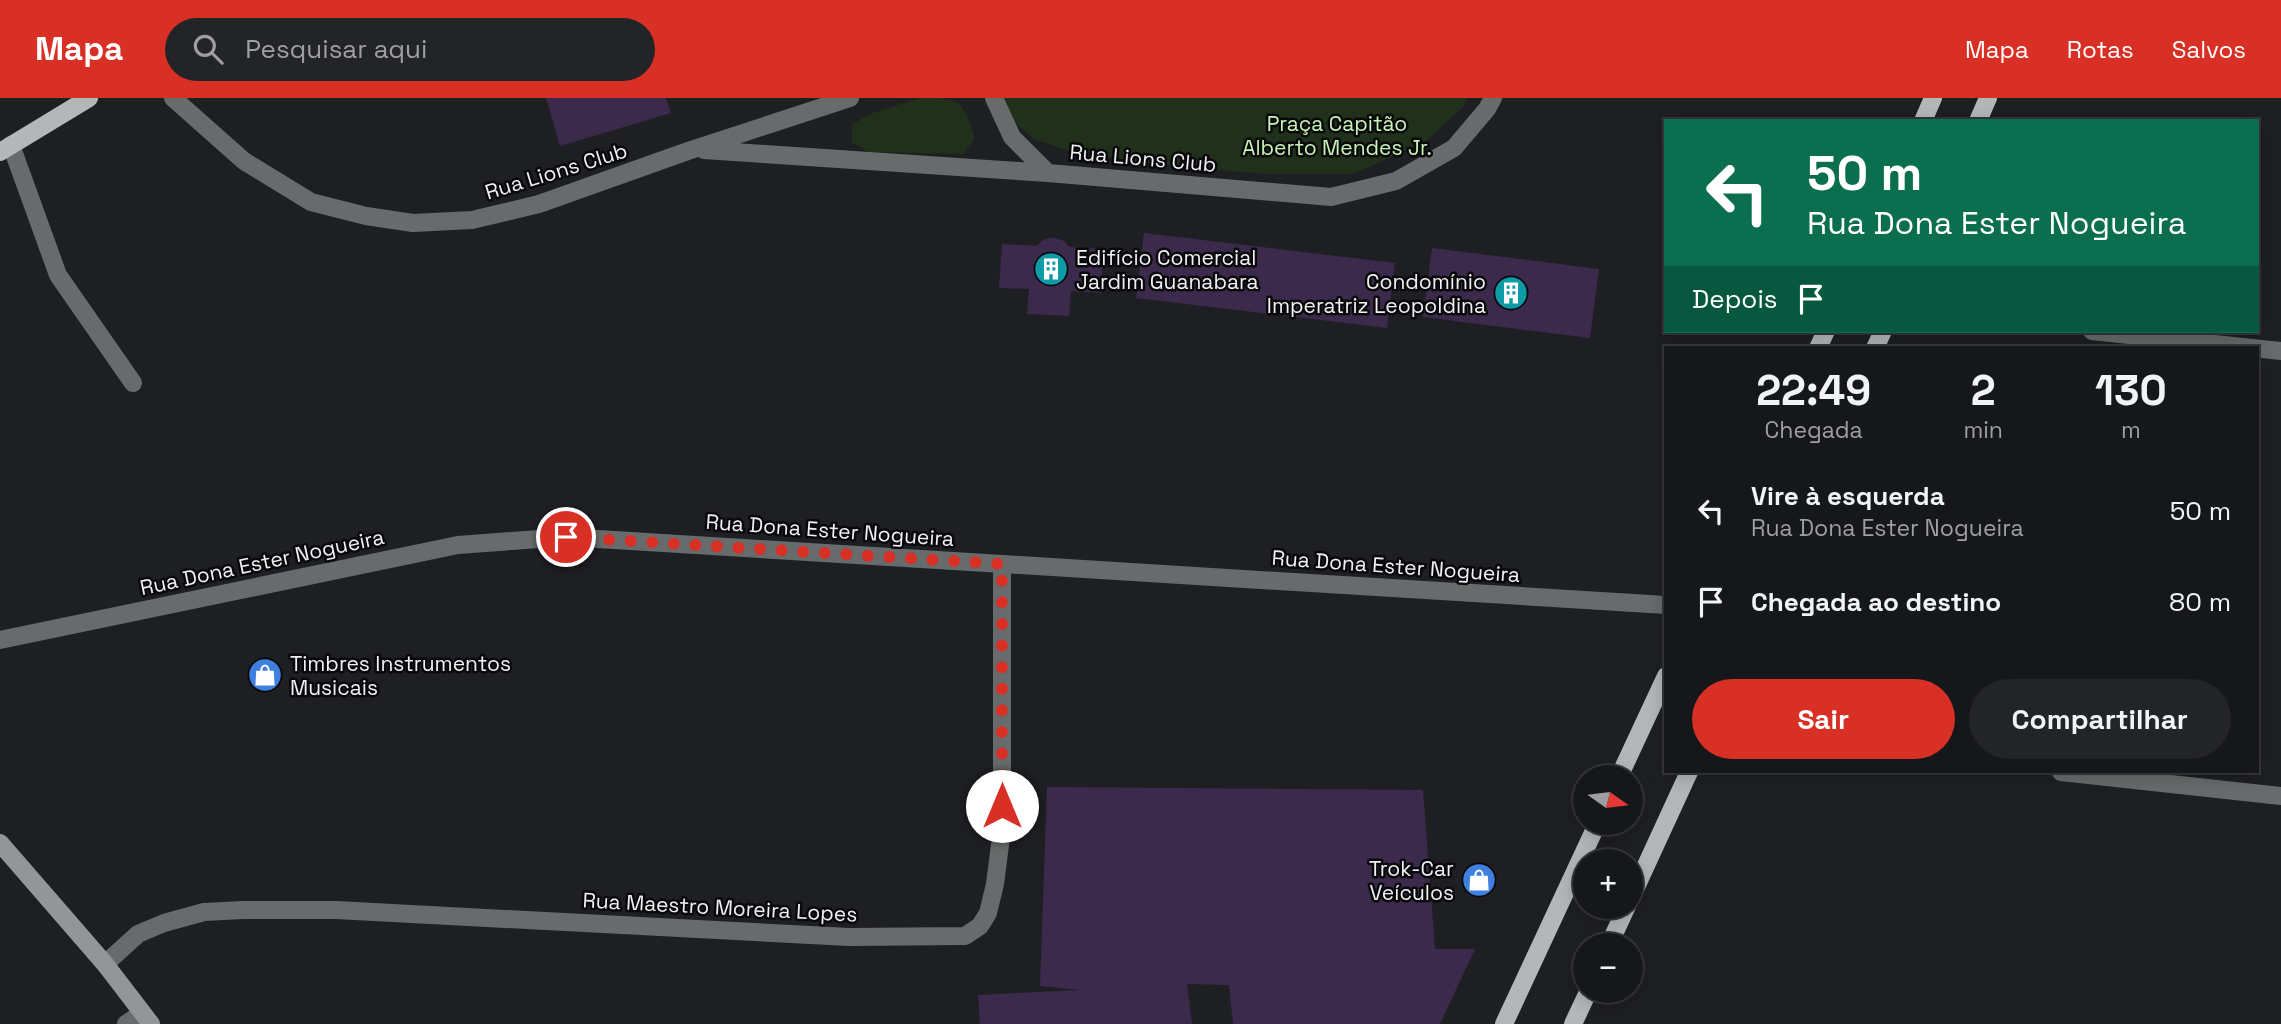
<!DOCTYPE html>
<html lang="pt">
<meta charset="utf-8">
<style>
body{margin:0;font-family:"Space Grotesk",sans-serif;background:#232427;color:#f1f3f6;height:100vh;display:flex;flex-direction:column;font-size:26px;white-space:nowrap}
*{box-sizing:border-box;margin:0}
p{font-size:23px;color:#9e9fa2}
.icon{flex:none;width:38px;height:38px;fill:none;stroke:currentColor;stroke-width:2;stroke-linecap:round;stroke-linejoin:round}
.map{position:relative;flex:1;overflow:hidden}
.sheet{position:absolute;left:1664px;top:248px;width:595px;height:427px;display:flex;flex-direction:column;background:#16171a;border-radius:0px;box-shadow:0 4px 18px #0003,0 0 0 2px #353639}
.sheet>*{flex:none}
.top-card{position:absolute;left:1664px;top:21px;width:595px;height:214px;border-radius:0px;box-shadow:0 4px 18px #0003,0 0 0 2px #353639;background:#0b6e4f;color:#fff;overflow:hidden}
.needle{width:46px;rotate:104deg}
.fabs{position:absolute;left:1573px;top:667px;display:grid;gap:14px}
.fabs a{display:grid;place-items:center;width:70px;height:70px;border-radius:50%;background:#16171a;box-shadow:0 4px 18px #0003,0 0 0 2px #353639;font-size:35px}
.pin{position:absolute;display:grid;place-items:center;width:60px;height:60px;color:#fff;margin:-30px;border:4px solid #fff;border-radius:50%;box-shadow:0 2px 7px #0007}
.me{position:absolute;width:77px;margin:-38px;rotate:0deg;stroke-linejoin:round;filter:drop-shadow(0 0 5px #0008)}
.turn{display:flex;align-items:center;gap:24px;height:147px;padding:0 28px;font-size:32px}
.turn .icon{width:91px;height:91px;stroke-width:2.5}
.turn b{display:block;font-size:49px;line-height:60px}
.then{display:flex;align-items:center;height:66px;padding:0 28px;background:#0003;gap:14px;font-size:26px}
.eta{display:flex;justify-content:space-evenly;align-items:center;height:119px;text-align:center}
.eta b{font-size:42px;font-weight:700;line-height:49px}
.button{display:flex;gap:14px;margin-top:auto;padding:14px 28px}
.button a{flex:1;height:80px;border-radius:42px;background:#d93025;color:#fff;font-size:28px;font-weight:700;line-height:80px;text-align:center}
.button a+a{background:#232427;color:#f1f3f6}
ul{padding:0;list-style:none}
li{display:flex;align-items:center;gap:21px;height:91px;padding:0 28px}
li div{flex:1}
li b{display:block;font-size:26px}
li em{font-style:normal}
header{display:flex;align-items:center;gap:42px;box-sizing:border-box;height:98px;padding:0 35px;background:#d93025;color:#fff}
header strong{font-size:33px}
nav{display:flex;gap:38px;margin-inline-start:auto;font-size:24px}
.search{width:490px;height:63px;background:#232427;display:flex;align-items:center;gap:18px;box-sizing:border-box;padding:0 24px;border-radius:38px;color:#9e9fa2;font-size:26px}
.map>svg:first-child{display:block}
</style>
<header>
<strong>Mapa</strong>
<div class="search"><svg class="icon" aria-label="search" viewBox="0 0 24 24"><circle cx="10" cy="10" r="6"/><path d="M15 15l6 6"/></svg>Pesquisar aqui</div>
<nav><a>Mapa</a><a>Rotas</a><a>Salvos</a></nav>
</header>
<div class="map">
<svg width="2281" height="926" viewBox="0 0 2281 926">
<rect width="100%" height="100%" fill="#1e1f23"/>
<path fill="#21301b" d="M919,0c42,0 43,0 56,40l-12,16 -95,-2 -16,-10v-18l21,-11z
M1004,0h464l-4,8 -38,35 -73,33h-88l-113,-10 -82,-13 -36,-12 -20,-17z"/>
<path fill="#3c2a4c" d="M546,0h120l5,15 -111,33z
M1144,135l251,30 -8,65 -251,-30z
M1049,140h7l8,3 5,6 34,2 -2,44 -30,-2 -2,25 -42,-2 2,-25 -30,-1 3,-44 35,2 4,-5z
M1432,150l167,21 -9,69 -167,-21z
M1047,689l376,3 12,159h40l-35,75h-207l-4,-39 -42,-1 5,40h-212l-2,-29 101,-5 -39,-4z"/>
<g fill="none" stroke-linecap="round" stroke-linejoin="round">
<path stroke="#686b6b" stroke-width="18" d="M11,47l47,130 75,108
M126,926l16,-11"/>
<path stroke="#686b6b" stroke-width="18" d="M173,0l71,63 67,41 55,14 47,7 59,-3 67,-16 149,-53 162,-53
M994,0l18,39 36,36 283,24 65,-16 58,-33 33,-39 6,-11
M704,52l344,23
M2092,233l189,20
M0,542l458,-95 108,-8 1100,68
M2061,674l220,24
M105,866l33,-30 26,-11 40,-11 39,-2h93l513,27 116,-1 15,-10 8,-13 7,-29 7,-55v-265"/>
<path stroke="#929697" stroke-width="18" d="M0,745l105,121 46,60"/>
<path stroke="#b3b7b9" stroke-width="18" d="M1923,23l10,-23
M1978,23l10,-23
M0,54l89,-54
M1818,250l8,-17
M1875,250l8,-17
M1619,679l47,-101
M1631,800l58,-126
M1609,847l18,-39
M1504,926l94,-202
M1573,926l16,-34"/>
</g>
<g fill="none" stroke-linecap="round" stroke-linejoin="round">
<path stroke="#d93025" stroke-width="12" stroke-dasharray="0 21.6" d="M566,439l436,27v242"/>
</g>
<defs>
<g id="building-disc" transform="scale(1.75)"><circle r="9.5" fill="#0f9aa8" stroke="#09090b"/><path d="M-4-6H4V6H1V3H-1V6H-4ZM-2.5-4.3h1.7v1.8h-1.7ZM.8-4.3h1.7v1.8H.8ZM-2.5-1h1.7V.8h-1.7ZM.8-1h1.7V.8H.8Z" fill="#fff"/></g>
<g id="shop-disc" transform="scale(1.75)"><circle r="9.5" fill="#3f7fe0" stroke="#09090b"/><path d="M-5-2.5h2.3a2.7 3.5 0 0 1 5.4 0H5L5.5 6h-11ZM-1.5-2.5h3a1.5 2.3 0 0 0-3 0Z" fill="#fff"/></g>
</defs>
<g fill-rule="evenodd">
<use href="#building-disc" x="1051" y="171"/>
<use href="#building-disc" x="1511" y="195"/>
<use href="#shop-disc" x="265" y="577"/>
<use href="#shop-disc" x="1479" y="782"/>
</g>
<g text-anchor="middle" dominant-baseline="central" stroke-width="5" stroke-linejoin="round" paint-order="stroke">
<g font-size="21" fill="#c7f3b6" stroke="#09090b">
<text x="1337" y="25">Praça Capitão<tspan x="1337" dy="24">Alberto Mendes Jr.</tspan></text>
</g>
<g font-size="21" fill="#f0f1f3" stroke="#09090b">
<text transform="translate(1143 60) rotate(5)">Rua Lions Club</text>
<text transform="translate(556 73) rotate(-17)">Rua Lions Club</text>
<text transform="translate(830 432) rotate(4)">Rua Dona Ester Nogueira</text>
<text transform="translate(262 464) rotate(-12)">Rua Dona Ester Nogueira</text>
<text transform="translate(1396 468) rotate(4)">Rua Dona Ester Nogueira</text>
<text transform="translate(720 809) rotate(3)">Rua Maestro Moreira Lopes</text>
</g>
<g font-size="21" fill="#f0f1f3" stroke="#09090b" text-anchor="start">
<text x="1076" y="159">Edifício Comercial<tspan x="1076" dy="24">Jardim Guanabara</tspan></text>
<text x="1486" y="183" text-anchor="end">Condomínio<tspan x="1486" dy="24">Imperatriz Leopoldina</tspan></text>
<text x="290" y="565">Timbres Instrumentos<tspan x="290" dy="24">Musicais</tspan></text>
<text x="1454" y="770" text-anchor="end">Trok-Car<tspan x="1454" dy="24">Veículos</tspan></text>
</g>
</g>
</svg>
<div class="fabs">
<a><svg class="needle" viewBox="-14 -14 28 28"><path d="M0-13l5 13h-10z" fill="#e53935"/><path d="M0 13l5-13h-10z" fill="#9e9fa2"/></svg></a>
<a>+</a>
<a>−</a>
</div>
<div class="pin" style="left:566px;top:439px;background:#d93025"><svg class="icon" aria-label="arrive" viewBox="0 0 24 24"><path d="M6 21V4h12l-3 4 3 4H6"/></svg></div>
<svg class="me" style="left:1002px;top:708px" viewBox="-20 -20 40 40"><circle r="19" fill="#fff"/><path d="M0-13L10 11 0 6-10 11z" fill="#d93025"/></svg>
<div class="top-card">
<div class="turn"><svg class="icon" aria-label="left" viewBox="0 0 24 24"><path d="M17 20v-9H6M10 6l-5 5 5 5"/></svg><div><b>50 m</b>Rua Dona Ester Nogueira</div></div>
<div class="then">Depois<svg class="icon" aria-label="arrive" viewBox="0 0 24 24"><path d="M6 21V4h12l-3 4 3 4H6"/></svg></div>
</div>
<section class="sheet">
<div class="eta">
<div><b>22:49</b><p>Chegada</p></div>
<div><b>2</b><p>min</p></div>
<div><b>130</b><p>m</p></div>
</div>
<ul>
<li><svg class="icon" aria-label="left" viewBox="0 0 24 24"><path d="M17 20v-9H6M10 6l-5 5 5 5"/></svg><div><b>Vire à esquerda</b><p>Rua Dona Ester Nogueira</p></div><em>50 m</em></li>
<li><svg class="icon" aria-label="arrive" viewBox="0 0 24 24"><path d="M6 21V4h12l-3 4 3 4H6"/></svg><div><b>Chegada ao destino</b></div><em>80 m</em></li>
</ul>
<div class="button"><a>Sair</a><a>Compartilhar</a></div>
</section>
</div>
